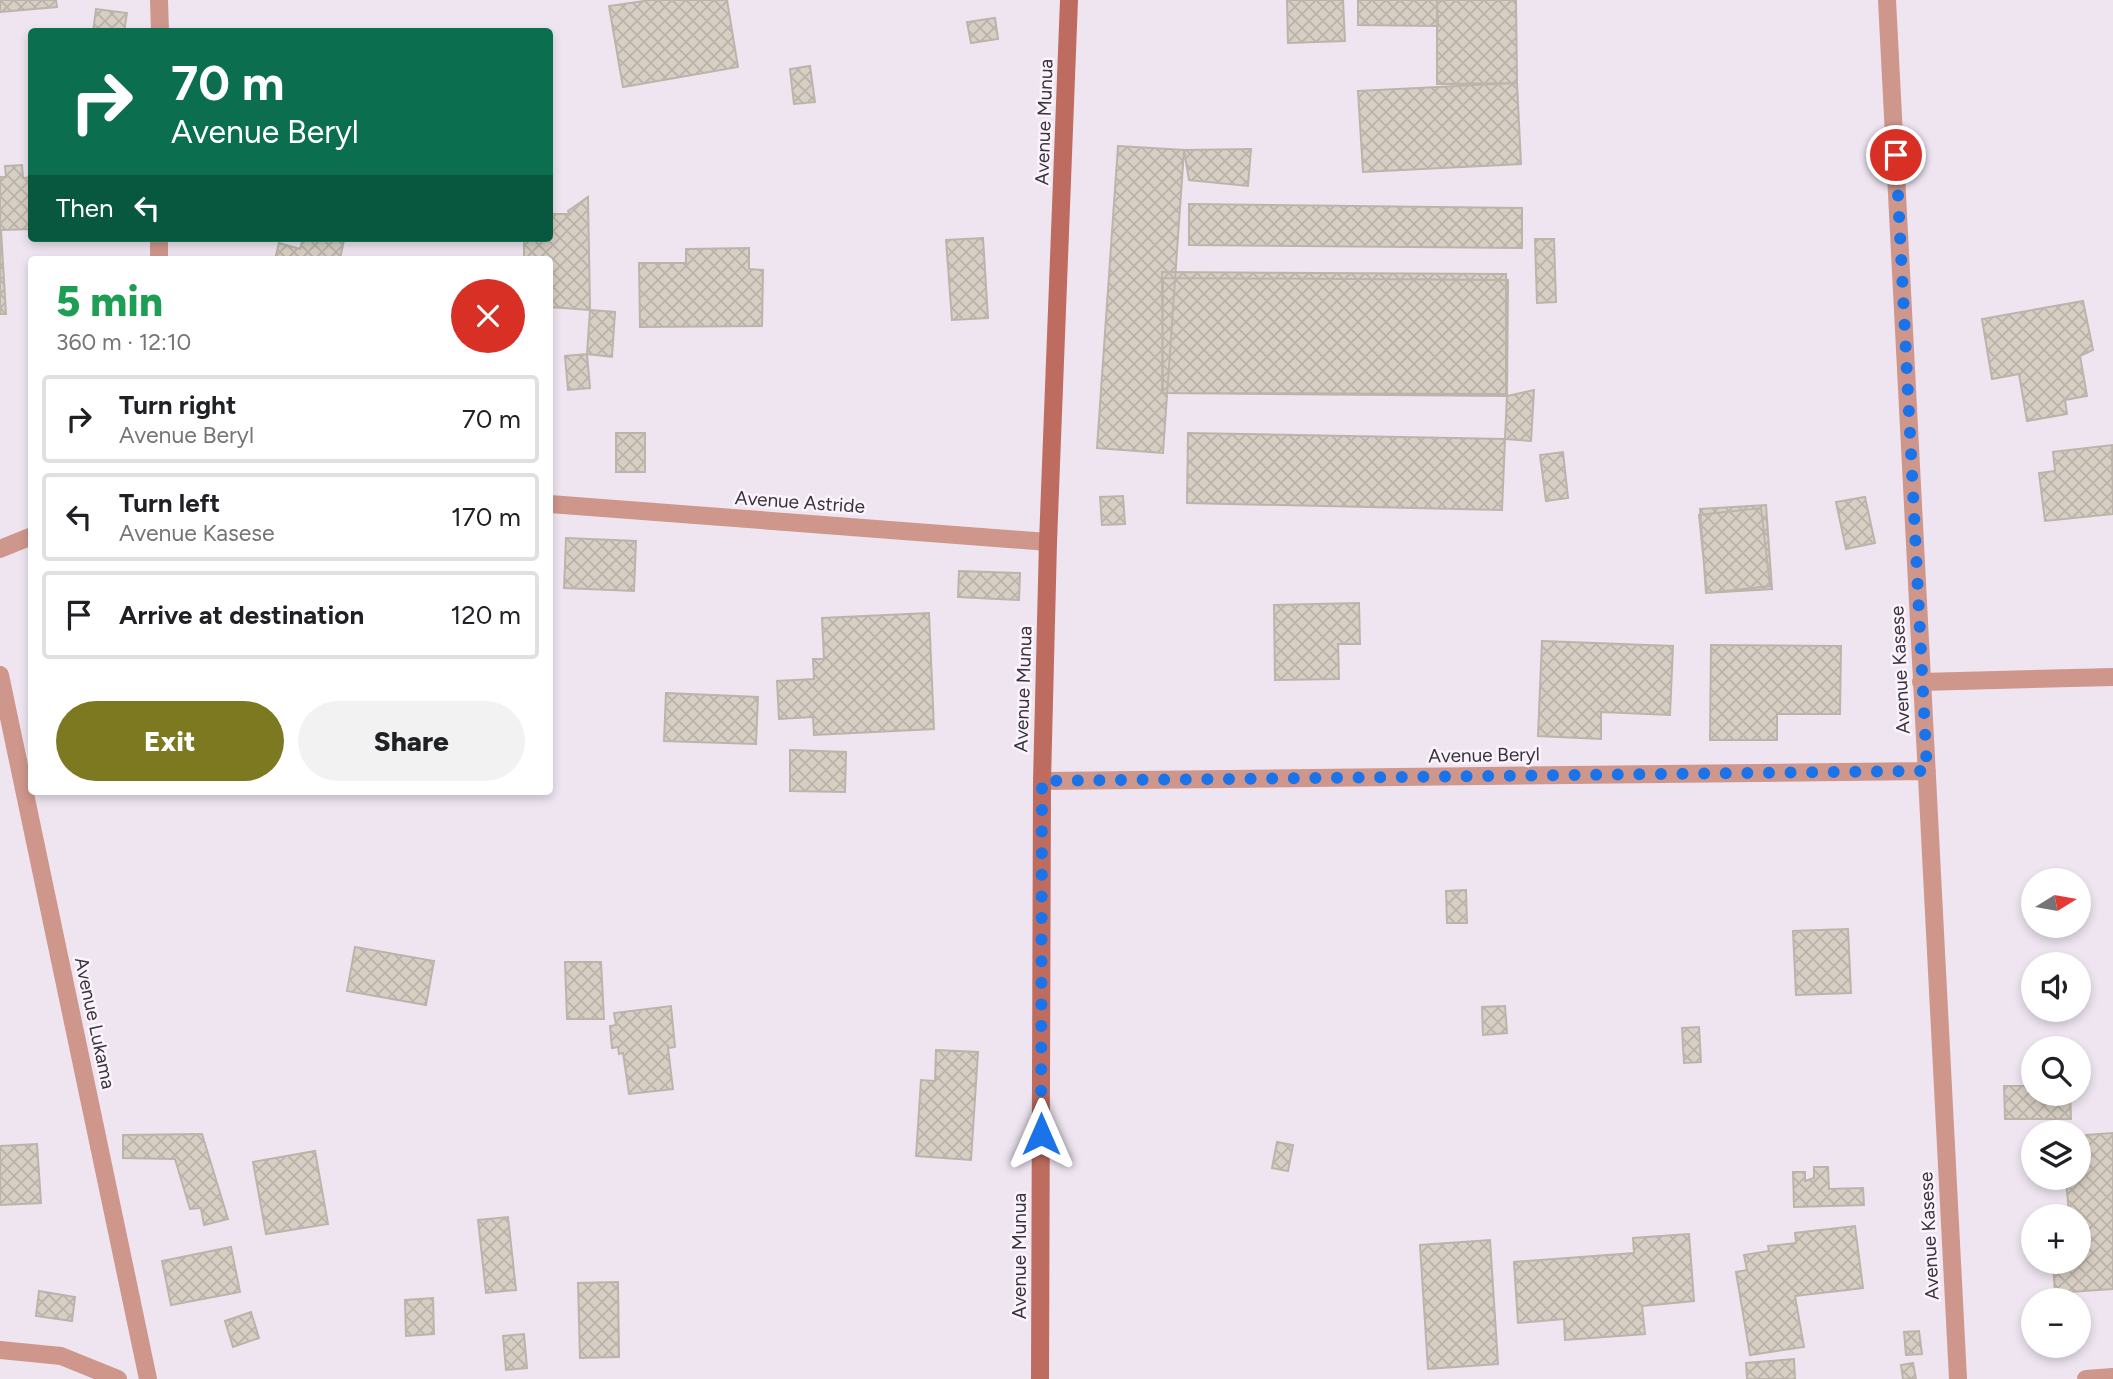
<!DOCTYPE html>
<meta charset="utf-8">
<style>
body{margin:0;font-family:Figtree,sans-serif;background:#f2f2f2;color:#202124;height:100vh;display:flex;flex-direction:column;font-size:26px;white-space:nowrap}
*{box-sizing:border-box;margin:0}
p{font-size:23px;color:#757577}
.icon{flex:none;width:38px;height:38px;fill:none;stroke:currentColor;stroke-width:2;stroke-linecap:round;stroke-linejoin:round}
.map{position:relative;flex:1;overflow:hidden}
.panel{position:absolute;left:28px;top:256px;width:525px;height:539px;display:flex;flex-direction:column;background:#fff;border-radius:7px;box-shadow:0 4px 10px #0003}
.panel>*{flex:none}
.banner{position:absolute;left:28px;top:28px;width:525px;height:214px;border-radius:7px;box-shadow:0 4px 10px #0003;background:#0b6e4f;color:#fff;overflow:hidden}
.needle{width:46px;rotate:79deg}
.fabs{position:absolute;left:2021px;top:868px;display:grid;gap:14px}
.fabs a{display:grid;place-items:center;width:70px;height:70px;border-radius:50%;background:#fff;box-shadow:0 4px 10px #0003;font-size:35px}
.pin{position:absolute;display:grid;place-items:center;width:60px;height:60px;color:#fff;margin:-30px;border:4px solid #fff;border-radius:50%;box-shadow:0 2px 7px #0007}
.me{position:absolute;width:77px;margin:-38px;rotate:0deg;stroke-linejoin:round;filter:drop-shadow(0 0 5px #0008)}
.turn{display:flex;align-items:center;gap:24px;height:147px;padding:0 28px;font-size:32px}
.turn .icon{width:91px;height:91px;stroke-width:2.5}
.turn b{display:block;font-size:49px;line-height:60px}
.then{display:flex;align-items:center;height:66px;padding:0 28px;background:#0003;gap:14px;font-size:26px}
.round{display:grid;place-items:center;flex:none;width:74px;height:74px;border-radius:37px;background:#f2f2f2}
.summary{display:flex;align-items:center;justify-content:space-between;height:119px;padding:0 28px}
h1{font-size:42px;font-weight:800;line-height:52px;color:#1e9e55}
.primary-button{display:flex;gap:14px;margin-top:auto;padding:14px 28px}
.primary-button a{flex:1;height:80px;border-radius:42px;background:#7c7920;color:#fff;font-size:28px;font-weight:800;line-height:80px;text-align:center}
.primary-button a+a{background:#f2f2f2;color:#202124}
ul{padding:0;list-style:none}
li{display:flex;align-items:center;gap:21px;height:88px;margin:0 14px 10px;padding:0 14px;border:4px solid #e0e0e0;border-radius:7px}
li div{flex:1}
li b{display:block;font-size:26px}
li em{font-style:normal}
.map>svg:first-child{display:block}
</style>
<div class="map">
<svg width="2113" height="1379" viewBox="0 0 2113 1379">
<defs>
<pattern id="building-cross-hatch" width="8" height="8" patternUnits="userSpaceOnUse" patternTransform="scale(1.75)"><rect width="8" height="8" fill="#d8cfc4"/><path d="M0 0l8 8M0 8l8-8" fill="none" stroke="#bab2a9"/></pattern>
</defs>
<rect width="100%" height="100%" fill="#eee5f0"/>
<path fill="url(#building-cross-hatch)" stroke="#bcb4aa" stroke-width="2" d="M0,0h56l1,7 -57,5z
M651,0h76l11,67 -115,20 -14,-81z
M1287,0h56l2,41 -57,2z
M1358,0h79l1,26 -80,-1z
M1437,0h79l1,83 -80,1z
M96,9l31,4 -3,19h-31z
M995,18l3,21 -27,4 -4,-21z
M810,66l5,36 -21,2 -4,-35z
M1517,83l4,81 -158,8 -5,-81z
M1118,146l66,4 -21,303 -66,-5z
M1251,149l-3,37 -59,-6 -5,-30z
M22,165l1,13 9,-1v52l-31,1 5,84h-6v-137h6l-1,-11z
M588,197l2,113 -40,-3v-48h-26v-21h26v-24h20l-2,-3z
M1189,204l333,4v40l-333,-3z
M303,238l41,2 -4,19h-65l4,-16 21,6z
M983,238l5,80 -36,2 -6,-80z
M1535,239h19l2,63 -19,1z
M749,248v21l14,1 -1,56 -122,1 -1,-64h47v-14z
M1162,272l344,2v120l-343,-1z
M1163,278l345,2 -1,116 -345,-3z
M2083,301l10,49 -13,6 7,40 -22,4 2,14 -40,7 -8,-47 -27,5 -10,-60z
M590,310l25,2 -3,45 -25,-3z
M587,354l3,34 -22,2 -3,-34z
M1534,390l-3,51 -26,-2 2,-43z
M616,433h29v39h-29z
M1188,433l317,6 -3,71 -315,-7z
M2112,445l1,69 -68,7 -6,-48 16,-2 -2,-19z
M1563,452l5,46 -22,3 -6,-46z
M1123,496l2,28 -23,1 -2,-28z
M1865,497l10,46 -29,6 -10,-47z
M1766,505l6,84 -66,4 -6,-84z
M1761,508l9,78 -63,7 -8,-78z
M566,538l70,3 -2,50 -70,-3z
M959,571l61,2 -1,27 -61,-3z
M1359,603l1,41h-22l1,35 -64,1 -1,-75z
M929,613l5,116 -120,6 -1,-18 -34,2 -2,-38 37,-2 -1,-20h11l-2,-41z
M1542,641l131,5 -3,69 -69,-3v27l-63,-3z
M1711,645l130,1 -1,68h-63v26h-67z
M666,693l92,4 -2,47 -92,-3z
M790,750l56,2 -1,40 -55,-1z
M1466,890l1,33h-20l-1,-32z
M1848,929l3,64 -55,2 -3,-64z
M355,947l79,14 -8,44 -79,-14z
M565,962h36l3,57h-37z
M671,1006l4,41 -7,1 5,41 -44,5 -6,-41 -4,1 -1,-7 -6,1 -2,-22 6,-1 -2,-12z
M1505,1006l2,27 -24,2 -1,-28z
M1699,1027l2,35 -17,1 -2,-35z
M936,1050l42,2 -7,108 -55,-4 5,-76 14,1z
M2004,1086h30v8h36l1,25h-66z
M2113,1133v156l-58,4 -2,-31h26v-46h-10l-3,-38h13v-32h7v-11z
M202,1134l26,85 -24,6 -3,-17 -11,1 -15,-50 -52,-1v-23z
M1277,1142l16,3 -5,26 -16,-3z
M37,1144l4,59 -41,2v-59z
M315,1151l13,73 -62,10 -13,-72z
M1814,1167h14l1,22 34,-1 1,17 -70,2 -1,-35h12v9l9,-3z
M508,1217l8,73 -30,3 -8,-73z
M1855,1226l8,62 -68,8 9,51 -54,8 -14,-83 11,-2 -3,-15 25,-4 -1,-5 28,-3 -1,-10z
M1689,1234l5,67 -52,5 3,28 -80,6 -1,-21 -46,4 -4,-61 120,-9 -1,-15z
M1490,1240l8,124 -70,5 -8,-124z
M231,1247l9,45 -69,13 -9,-44z
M618,1282l1,75 -39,1 -2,-75z
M39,1291l36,6 -3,24 -36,-5z
M433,1298l1,36 -28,2 -1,-36z
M251,1312l8,26 -26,9 -8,-26z
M1919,1331l3,23 -16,1 -2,-23z
M524,1334l3,34 -21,2 -3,-34z
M1794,1359l1,20h-48l-1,-16z
M1913,1363l3,16h-13l-2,-14z"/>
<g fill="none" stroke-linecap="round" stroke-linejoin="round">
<path stroke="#cf968c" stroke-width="18" d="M159,0l1,32
M1887,0l71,1379
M159,238v21
M550,504l498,38
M0,549l32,-13
M0,675l148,704
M1921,682l192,-5
M1042,781l885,-10
M0,1350l61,6 57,23
M2086,1379l27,-2"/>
<path stroke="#be6c5f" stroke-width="18" d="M1040,1379l2,-598 6,-239 21,-542"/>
</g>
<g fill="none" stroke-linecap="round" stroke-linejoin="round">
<path stroke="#1a73e8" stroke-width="12" stroke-dasharray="0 21.6" d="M1041,1134l1,-353 885,-10 -31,-616"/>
</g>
<g text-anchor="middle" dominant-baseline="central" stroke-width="5" stroke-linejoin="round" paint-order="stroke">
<g font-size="19" fill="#383438" stroke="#fbf3fe">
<text transform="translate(1044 122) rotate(-88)">Avenue Munua</text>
<text transform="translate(800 502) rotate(4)">Avenue Astride</text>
<text transform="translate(1900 670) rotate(-93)">Avenue Kasese</text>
<text transform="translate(1023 689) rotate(-88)">Avenue Munua</text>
<text transform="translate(1484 755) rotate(-1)">Avenue Beryl</text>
<text transform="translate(95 1023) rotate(78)">Avenue Lukama</text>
<text transform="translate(1929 1236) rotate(-93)">Avenue Kasese</text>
<text transform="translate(1019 1256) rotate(-90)">Avenue Munua</text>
</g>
</g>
</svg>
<div class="fabs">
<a><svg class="needle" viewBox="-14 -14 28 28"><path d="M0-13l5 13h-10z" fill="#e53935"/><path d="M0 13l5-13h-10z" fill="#757577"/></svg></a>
<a><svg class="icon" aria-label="sound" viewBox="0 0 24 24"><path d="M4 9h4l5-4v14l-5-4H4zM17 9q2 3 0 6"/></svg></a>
<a><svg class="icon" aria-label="search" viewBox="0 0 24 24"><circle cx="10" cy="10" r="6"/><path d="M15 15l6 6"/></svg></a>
<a><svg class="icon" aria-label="layers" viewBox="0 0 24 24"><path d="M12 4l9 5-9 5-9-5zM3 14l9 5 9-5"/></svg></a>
<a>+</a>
<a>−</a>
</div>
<div class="pin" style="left:1896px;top:155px;background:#d93025"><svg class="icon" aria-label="arrive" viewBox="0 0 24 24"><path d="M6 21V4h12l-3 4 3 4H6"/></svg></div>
<svg class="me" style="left:1041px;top:1134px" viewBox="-20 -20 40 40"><path d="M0-17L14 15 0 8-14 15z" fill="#1a73e8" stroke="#fff" stroke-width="4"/></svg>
<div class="banner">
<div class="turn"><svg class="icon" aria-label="right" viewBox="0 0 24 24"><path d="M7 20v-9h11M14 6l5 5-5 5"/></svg><div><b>70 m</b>Avenue Beryl</div></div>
<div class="then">Then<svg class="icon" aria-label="left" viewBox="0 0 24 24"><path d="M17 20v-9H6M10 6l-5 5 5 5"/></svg></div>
</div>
<section class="panel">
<div class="summary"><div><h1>5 min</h1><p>360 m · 12:10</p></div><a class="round" style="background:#d93025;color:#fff"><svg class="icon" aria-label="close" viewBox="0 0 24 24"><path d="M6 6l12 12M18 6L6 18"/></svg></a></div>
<ul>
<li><svg class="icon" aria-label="right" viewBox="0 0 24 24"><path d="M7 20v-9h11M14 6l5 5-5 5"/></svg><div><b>Turn right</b><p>Avenue Beryl</p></div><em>70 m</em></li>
<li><svg class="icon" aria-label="left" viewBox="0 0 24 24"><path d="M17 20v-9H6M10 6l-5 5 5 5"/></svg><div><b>Turn left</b><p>Avenue Kasese</p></div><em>170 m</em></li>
<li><svg class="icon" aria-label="arrive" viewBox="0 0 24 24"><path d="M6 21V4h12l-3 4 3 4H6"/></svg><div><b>Arrive at destination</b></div><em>120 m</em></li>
</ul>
<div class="primary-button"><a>Exit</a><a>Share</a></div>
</section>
</div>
